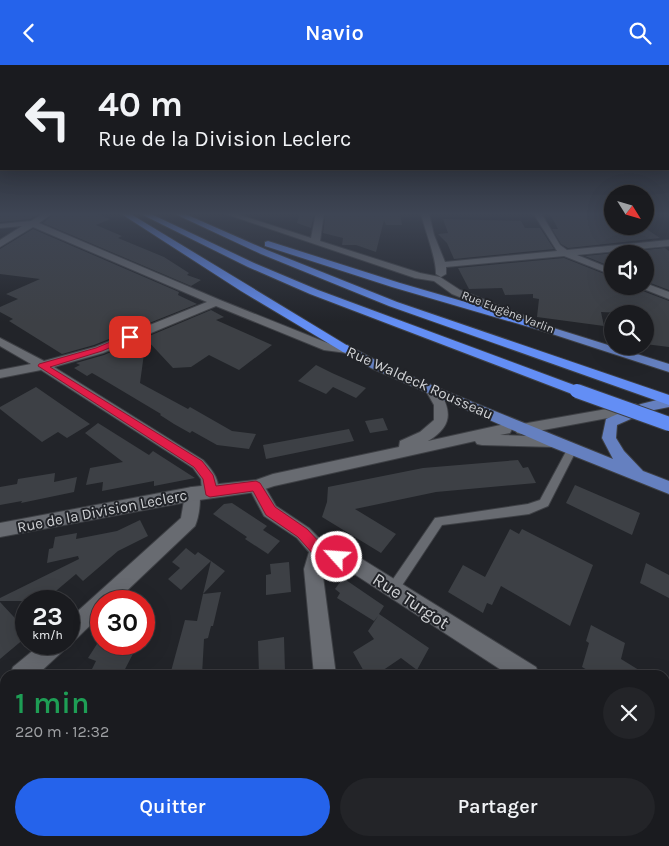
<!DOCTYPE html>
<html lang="fr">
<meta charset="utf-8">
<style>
body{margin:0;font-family:Karla,sans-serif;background:#232428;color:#f1f3f6;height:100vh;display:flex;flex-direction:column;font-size:19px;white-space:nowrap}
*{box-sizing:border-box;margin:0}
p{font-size:16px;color:#9fa1a4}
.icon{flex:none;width:28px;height:28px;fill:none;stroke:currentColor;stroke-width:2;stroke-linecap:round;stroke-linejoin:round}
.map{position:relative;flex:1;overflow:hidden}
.side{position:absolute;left:0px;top:605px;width:670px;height:176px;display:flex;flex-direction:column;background:#1a1b1f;border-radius:15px 15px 0 0;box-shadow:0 5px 20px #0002,0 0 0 1px #38393d}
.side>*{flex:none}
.top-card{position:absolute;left:0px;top:0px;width:670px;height:105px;box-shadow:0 5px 20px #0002,0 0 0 1px #38393d;background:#1a1b1f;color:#f1f3f6;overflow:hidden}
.needle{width:32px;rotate:127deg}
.controls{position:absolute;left:604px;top:120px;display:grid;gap:10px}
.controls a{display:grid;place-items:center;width:50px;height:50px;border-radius:50%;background:#1a1b1f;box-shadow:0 5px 20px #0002,0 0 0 1px #38393d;font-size:25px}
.speed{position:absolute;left:15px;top:525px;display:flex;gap:10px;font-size:25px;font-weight:700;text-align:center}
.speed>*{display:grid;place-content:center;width:65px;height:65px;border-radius:50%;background:#1a1b1f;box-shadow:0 5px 20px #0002,0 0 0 1px #38393d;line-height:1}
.speed small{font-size:12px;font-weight:400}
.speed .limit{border:8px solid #d22;background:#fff;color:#111}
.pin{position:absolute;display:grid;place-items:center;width:42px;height:42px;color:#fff;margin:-21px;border-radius:10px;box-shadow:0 2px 8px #0006}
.me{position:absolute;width:55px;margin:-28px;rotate:296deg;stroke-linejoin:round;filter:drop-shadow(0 0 4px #0008)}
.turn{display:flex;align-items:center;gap:18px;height:105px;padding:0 15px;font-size:22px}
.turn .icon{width:65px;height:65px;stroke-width:2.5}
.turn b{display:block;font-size:35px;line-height:42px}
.round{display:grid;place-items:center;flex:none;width:52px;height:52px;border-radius:26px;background:#232428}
.head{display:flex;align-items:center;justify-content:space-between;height:85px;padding:0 15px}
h1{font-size:30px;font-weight:600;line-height:38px;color:#1e9e55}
.cta{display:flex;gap:10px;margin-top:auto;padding:10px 15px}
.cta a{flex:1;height:58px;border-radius:30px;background:#2563eb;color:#fff;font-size:20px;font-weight:600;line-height:58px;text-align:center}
.cta a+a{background:#232428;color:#f1f3f6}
header{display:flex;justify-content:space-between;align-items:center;height:65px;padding:0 15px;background:#2563eb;color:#fff;font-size:22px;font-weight:600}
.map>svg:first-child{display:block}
</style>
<header><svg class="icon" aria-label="back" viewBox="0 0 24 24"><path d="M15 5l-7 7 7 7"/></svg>Navio<svg class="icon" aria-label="search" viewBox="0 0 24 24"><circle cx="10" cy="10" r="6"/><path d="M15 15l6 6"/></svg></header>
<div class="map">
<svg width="669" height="781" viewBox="0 0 669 781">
<rect width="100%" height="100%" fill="#222429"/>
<path fill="#3d4045" d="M14,148h27l-11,6 -30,3v-8z
M55,148h39l16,6 -14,6 26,11 -4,2 46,19 25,16 -2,2 14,5 -10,6 -148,-63z
M300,148h14l-3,15 -14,-5z
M326,148h74l2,12h-16l-2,-5 -8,32 -20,-7h-14l1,-7 -20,-5z
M557,148h55v13h30l18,12 -92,10 -7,-4 -9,-15h6l-8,-15h8z
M443,154l78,2 4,7h15l14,21 -100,10 -7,-16 -9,-9 10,-1z
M33,164l146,63 -1,3 19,9 -103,41 -32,9 -53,-33 4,-2 -13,-7v-5l18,-8 -12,-5 34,-15 -40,-5v-25z
M665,183l4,3v39l-24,-9v-27h-33v13l-27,-11z
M564,193l48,19v9h26l2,4 29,11v46l-24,-3v-30l-44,-2 3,14 -67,-9 2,-18 -6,-1v-4l-28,1 -3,-7 -33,1 -11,-21z
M211,245l13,7 -8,3 56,25 -33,25 -30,-15 -18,12 -18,1 -27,-29 -6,44 48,26 2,-2 42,24 24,3 -7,15 -32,-4 -25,-14 -2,2 -16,-9 -14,-9 1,-1 -62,-37 -7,-4 -5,3 -13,-8 6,-3 -4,-2 28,-8z
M316,300l16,8 34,15 -10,10 -23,-11 -7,7 -28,-13z
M36,322l26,18 28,19 -23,14 -9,-6 -16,10 -42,-33v-2z
M383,353l5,12 -18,3 -5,-12z
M98,358l51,32 4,-4 42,27 -41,8v-5l-52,10 1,-9 -17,3 4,-17 33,-6 -38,-29z
M349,364l5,12 -88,18 -3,-14z
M518,395l5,8 5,-1 8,16 -100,9 -81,17 41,25 -15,19 -59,-36 5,-15 1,-15 95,-19z
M55,408l-1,9 23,-5 -3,15 -53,11 1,-2 -22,4v-18l17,-3 1,-5z
M575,420l65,28 -8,22 -66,-32z
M232,438l35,23 -4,4 17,11 -12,13 -23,-15 2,-2 -34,-23 11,-10z
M140,455l8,16 -30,15 -35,30 -7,-7 -32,27h-44v-3l79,-39 -1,-3 -31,7 2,-14 4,-1 2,-11 22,-4 -1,6 41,-8z
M510,464l9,5 3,-5 71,36 -23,61 -69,-40 -9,19 -5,-2 -4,10 -35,-21 15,-27 22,12z
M186,483l9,7 3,-3 13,9 -30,29 -13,-11 12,-11 -8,-6z
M211,496l14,10 -22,23z
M289,497l2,30 -25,3v-20l5,-1 -1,-10z
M646,498l23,12v23l-29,-15z
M343,513l41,28 -5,8 50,34 -12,22 -16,-12 -25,17h-10l-13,-23 21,-13 -6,-8 10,-15 -4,5 -37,-23 3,-5 -5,-4z
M221,527l-8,34h-2l-3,12 -4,1 -2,36h-32l15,-55 12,1 6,-27z
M0,537l26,28 -5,4 4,4 -25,21z
M591,560l34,18 -4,16 26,16h-51l-14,-8 7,-24 -3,-2z
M284,572l1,35 -26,3 -1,-34z
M97,579h41l-16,31h-33l7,-14 -8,-3z"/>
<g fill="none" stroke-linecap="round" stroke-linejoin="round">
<g stroke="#3e4045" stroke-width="2">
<path id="lane" d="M572,380l5,4 -29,57 -19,8 -87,11 -45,68 -4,2 -4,-2 -2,-4 2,-4 46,-67 93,-14 12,-4 29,-54z"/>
</g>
<g stroke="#3e4045" stroke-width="2">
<path id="street" d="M44,148h9l-14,10 181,77 110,44 17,1 6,4 -6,4 -23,-3 -108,-44 -113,47 -49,14 149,93c9,10 20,22 13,37l-6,1 -6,-1 -2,-5 -1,-13 -8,-11 -152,-98 -41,8v-8l31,-6 -31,-18v-8l44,23 51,-14 112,-45 -174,-75 -33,20v-7l22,-14 -22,2v-4l31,-3z
M223,148h11l77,25 5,-25h8l-4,28 100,32 20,4 20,13 85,34 2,2 -2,2h-8l-85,-34 -18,-13 -19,-3z
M421,148h8l5,22 11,27 112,-11 -24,-38h8l19,32 7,5 102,-10v6l-92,9 35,14v6l-48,-19 -118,11v7l-5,3 -5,-3c0,-18 -11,-42 -15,-61z
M645,218l24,9v7l-28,-11 -1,-2h5z
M256,415l6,2 14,24 33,22 16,16 32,12 179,111 3,8h-30l-164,-107 -20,-8 -3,9 14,106h-22l-10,-106 5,-17 -12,-14 -33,-22 -16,-30 2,-4z
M192,422l6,2c4,9 1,28 -3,37l-79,75h-15v14l-25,24 -7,3v-23l112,-101 5,-29z
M41,579h25l-3,7 -26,24h-27l3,-8z
M5,614v24l-5,2v-24z
M665,686l4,2v24l-4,-2z
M329,776h26l1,5h-26z"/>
</g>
<g stroke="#3e4045" stroke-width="2">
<path id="secondary" d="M433,322l5,1c14,23 15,38 -10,53l77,-17 5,1 2,4 -2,4 -10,2 54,2 5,1 2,4 -2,4 -5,1 -72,-2 -5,-1 -2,-3 -201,45 -18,6 -64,9 -192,36v-14l192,-36 64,-7 17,-6 126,-27 1,-6 20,-9 14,-12v-15l-8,-14z
M635,339l5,2 2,3 -2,3 -118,22 -5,-1 -2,-4 2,-4 5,-1z"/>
</g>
<g stroke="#3e4045" stroke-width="2">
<path id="primary" d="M547,261l122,38v8l-126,-41 -2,-2z
M347,280l32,17 59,26 175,71 -11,-21 4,-19 35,-15 28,-7v10l-20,4 -32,14 -1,13 8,13 19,20 26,10v13l-120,-48 -178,-78 -28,-16 -2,-3z"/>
</g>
<g stroke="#3e4045" stroke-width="2">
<path id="highway" d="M120,148h9l224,136 -2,3h-8l-102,-61z
M139,148h10l105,50 64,27 264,98 2,3 -7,4 -5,-1 -262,-100 -62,-27z
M173,148h10l84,37 130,52 272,93v10l-280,-99 -128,-52z
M268,176l132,42 151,44 2,2 -6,3 -4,-1 -151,-44 -127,-41v-4z"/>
</g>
<use href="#lane" fill="#686b71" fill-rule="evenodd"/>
<use href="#street" fill="#686b71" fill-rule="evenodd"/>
<use href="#secondary" fill="#686b71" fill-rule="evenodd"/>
<use href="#primary" fill="#6580c0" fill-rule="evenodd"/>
<use href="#highway" fill="#638ef5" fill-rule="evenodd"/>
<g stroke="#3e4045" stroke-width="16" stroke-linecap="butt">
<path id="highway-bridge" d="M577,326l92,33"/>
</g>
<use href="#highway-bridge" stroke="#638ef5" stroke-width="14"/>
</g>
<linearGradient id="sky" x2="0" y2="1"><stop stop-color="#131417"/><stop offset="0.58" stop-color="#3e4554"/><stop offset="1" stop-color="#3e4554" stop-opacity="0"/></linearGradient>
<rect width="669" height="257" fill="url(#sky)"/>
<path fill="#e11d48" stroke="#92132f" d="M127,270l8,2 -33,14 -52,16 152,94 11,14 3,11 40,-5 4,2 15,24 32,22 16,17 19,7 2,4 -2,4 -5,2 -23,-8 -16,-18 -32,-22 -13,-24 -43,6 -4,-2 -3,-16 -9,-12 -156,-101 1,-2 57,-16z"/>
<g text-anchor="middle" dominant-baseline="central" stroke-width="4" stroke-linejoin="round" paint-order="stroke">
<g font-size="12" fill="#d0d2d5" stroke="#222429">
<text transform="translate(508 247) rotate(21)">Rue Eugène Varlin</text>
</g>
<g font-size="15" fill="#d0d2d5" stroke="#222429">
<text transform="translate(420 318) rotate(24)">Rue Waldeck Rousseau</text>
<text transform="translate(102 446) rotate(-11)">Rue de la Division Leclerc</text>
</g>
<g font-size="18" fill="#d0d2d5" stroke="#222429">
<text transform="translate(411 536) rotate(33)">Rue Turgot</text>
</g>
</g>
</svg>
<div class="controls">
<a><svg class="needle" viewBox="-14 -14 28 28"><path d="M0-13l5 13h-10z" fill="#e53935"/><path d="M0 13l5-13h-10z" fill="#9fa1a4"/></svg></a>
<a><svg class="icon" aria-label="sound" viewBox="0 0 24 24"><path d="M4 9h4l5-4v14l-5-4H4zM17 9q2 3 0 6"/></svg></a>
<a><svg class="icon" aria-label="search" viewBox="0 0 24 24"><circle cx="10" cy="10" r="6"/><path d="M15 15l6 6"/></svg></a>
</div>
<div class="speed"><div>23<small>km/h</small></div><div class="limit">30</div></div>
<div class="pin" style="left:130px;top:272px;background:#d93025"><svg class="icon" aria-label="arrive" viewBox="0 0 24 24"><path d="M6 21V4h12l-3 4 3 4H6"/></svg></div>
<svg class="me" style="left:337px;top:492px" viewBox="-20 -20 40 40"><circle r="17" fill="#e11d48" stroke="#fff" stroke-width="3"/><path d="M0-11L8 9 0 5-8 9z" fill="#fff"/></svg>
<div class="top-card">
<div class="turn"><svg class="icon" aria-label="left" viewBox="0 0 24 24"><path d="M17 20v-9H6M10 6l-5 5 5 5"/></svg><div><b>40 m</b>Rue de la Division Leclerc</div></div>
</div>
<section class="side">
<div class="head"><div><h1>1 min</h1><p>220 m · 12:32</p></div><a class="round"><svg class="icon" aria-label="close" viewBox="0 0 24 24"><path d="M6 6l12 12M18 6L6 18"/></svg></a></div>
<div class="cta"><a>Quitter</a><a>Partager</a></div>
</section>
</div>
